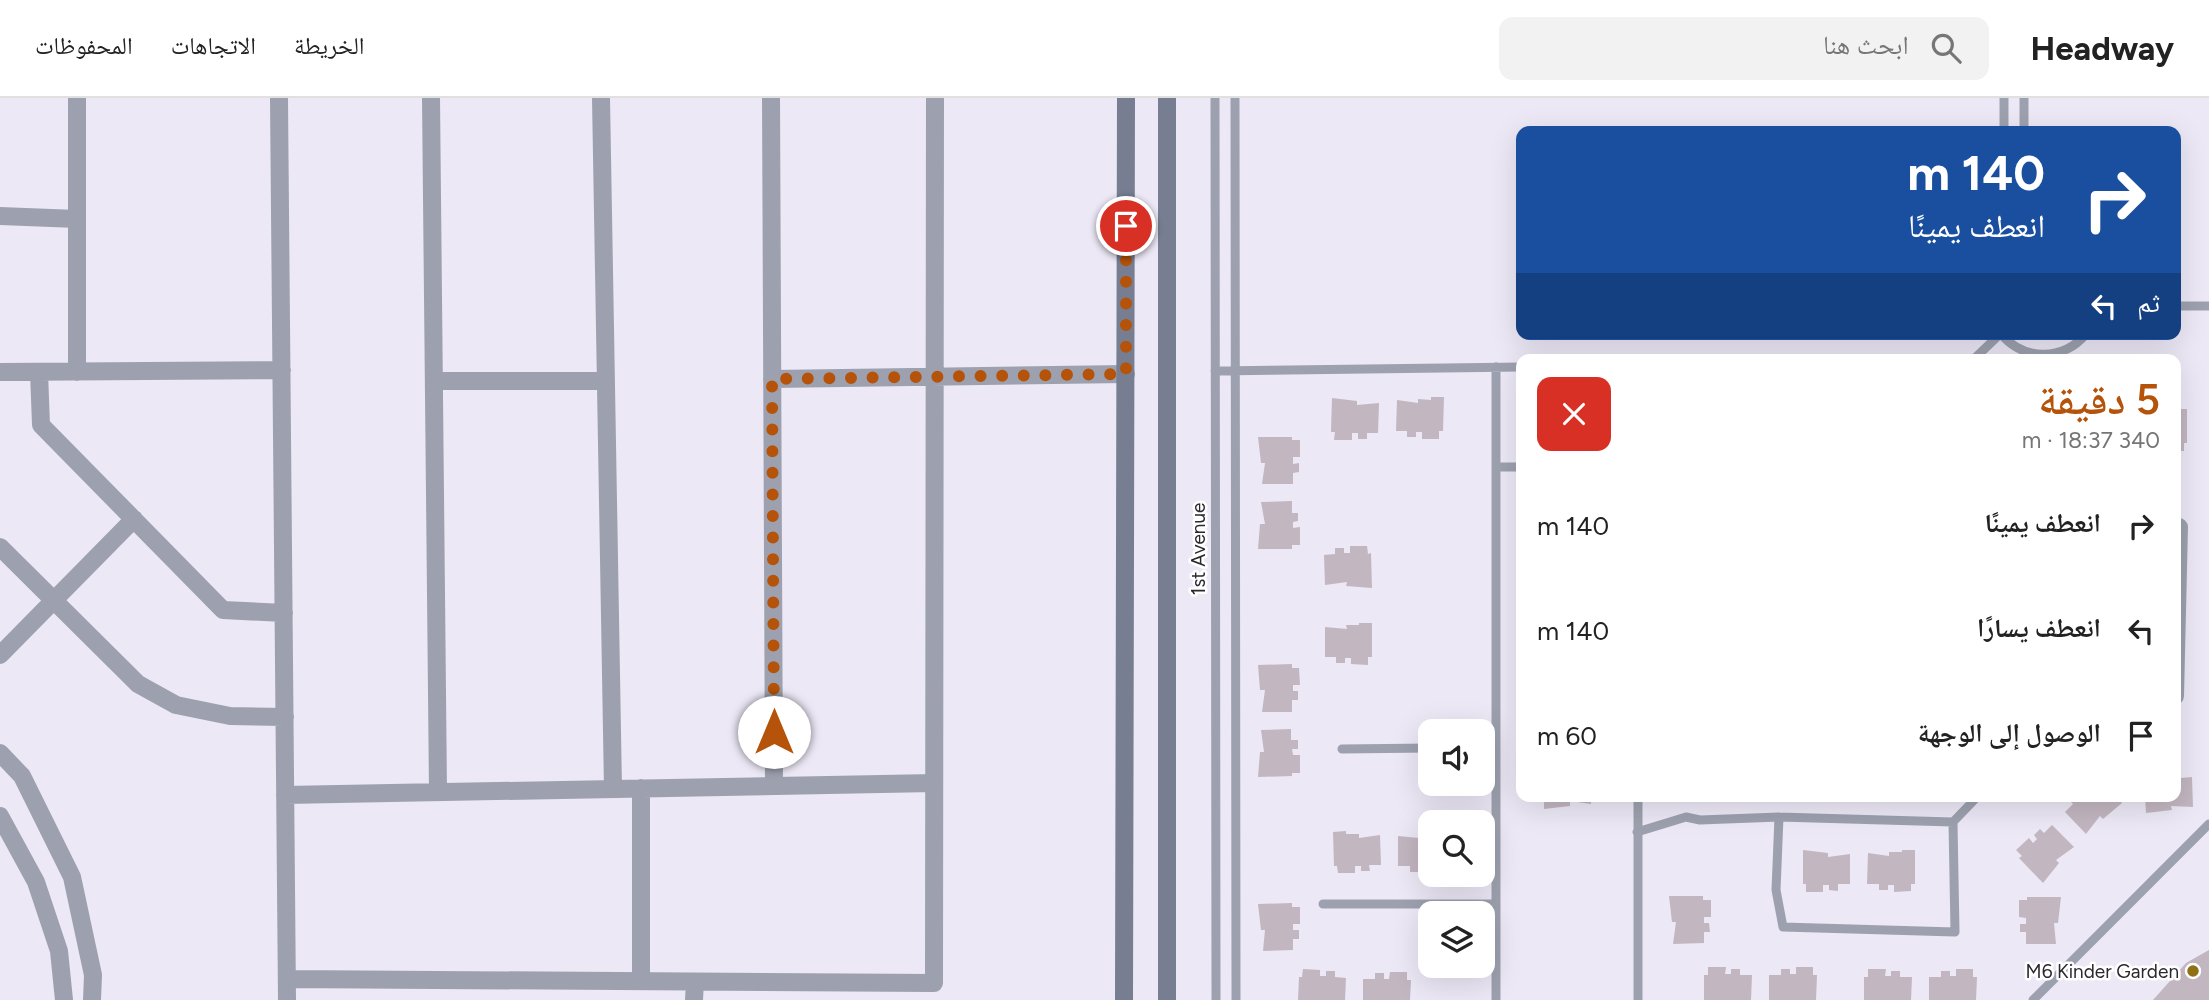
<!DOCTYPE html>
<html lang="ar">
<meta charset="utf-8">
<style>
body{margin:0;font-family:Figtree,"Noto Naskh Arabic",sans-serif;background:#f2f2f2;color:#222;direction:rtl;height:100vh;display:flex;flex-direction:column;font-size:26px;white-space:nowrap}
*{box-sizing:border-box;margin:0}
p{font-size:23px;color:#767676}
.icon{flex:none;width:38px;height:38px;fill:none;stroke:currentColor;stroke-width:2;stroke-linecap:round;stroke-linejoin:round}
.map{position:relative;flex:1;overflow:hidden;direction:ltr}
.panel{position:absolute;left:1516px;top:256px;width:665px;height:448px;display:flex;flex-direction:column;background:#fff;border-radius:14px;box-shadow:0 7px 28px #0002;direction:rtl}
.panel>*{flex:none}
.top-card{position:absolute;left:1516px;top:28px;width:665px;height:214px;border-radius:14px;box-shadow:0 7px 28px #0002;direction:rtl;background:#1a4fa0;color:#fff;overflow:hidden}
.controls{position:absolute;left:1418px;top:621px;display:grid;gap:14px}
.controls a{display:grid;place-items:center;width:77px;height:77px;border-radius:14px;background:#fff;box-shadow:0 7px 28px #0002;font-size:35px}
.pin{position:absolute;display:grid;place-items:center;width:60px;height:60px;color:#fff;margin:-30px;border:4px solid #fff;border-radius:50%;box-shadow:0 2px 7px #0007}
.me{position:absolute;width:77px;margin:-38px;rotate:0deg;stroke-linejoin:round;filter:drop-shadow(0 0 5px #0008)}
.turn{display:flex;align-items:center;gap:24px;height:147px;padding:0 21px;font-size:32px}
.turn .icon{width:91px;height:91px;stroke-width:2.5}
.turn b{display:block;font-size:49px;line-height:60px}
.then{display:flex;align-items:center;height:66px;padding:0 21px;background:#0003;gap:14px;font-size:26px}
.round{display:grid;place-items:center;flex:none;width:74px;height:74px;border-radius:14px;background:#f2f2f2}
.overview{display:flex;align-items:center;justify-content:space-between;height:119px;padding:0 21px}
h1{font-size:42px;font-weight:600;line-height:52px;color:#b45309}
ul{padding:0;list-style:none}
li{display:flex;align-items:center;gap:21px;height:105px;padding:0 21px}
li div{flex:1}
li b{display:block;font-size:26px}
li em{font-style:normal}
header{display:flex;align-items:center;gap:42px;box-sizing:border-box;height:98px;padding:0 35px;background:#fff;border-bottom:2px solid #e0e0e0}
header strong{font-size:33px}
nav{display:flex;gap:38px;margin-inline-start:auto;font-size:24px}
.search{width:490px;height:63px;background:#f2f2f2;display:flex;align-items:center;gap:18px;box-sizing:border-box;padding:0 24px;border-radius:14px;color:#767676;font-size:26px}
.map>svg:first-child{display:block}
</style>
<header>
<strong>Headway</strong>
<div class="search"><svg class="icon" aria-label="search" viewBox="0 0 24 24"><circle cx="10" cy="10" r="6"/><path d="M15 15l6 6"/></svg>ابحث هنا</div>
<nav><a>الخريطة</a><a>الاتجاهات</a><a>المحفوظات</a></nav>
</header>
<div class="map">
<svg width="2209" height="902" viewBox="0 0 2209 902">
<rect width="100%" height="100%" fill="#ece8f6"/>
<path fill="#c2b6c1" d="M1431,299h13l-1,34h-4v8h-17v-7h-6v5h-9v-6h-11l1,-31 21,3v-4l13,1z
M1332,300l25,3v4l22,-2 -1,30h-11v6h-9v-6h-6v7h-18l1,-8h-4z
M2175,311h12v34h-3v8h-9z
M1258,339h34v3h8v17h-7v7l6,-1v9l-6,1v11h-31l3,-21h-4z
M1292,403v12h6v8l-5,1v6l7,-1v18h-8v4h-34l2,-25h5l-4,-22z
M1350,448h17l1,8 3,-1 1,35 -26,-2 1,-4 -22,3 -1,-30 11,-1v-6h9v5h6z
M1359,525h13v34h-4v8l-17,-1v-6h-6v5h-9v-6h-11v-30l22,2 -1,-4h13z
M1292,566v4h7l1,17h-7v6h5v9h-6v12h-30l3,-22h-5l-2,-25z
M1291,631v11h7v9h-6l1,6h7v18h-8v3l-34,1 2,-25h4l-3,-22z
M2180,673l1,7 11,-1 1,30 -22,-1 1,4 -26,3 -1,-17h30v-24z
M1544,698h47v8l-21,-3v5l-26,3z
M2072,698h44l6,7 -19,16 -3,-3 -14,18 -21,-22 8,-8 -4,-4z
M2052,727l22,22 -18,13 3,3 -16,20 -24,-25 3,-2 -6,-6 13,-12 4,5 4,-4 -3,-4 6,-6 4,4z
M1346,733v3h13v4l21,-3 1,30h-12l1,6h-9v-5h-6v7h-17l-1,-7h-3l-1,-34z
M1430,735v40h-5l-1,-7h-5v6h-9v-6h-12v-30l21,2v-4z
M1803,752l25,3v4l22,-3v30h-12v7l-9,-1v-5h-6v7h-17v-8h-3z
M1902,752h13v34h-4v7l-17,1v-7h-6v5h-9v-6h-12l1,-31 21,3v-4h13z
M1669,798h34v4h8v17h-7v6h5l1,9h-6v11l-31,1 3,-22h-4z
M2027,799h34l-3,26h-4l2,21h-30v-12h-6v-8h6v-6l-7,-1v-17h8z
M1292,805v4h8v17h-7v6h6v9h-6v11l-30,1 2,-21h-4l-3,-26z
M2209,852v50h-56l33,-37z
M1708,869h18l-1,7h6v-5h9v6h12l-1,25h-47v-25h4z
M1796,869h17v8h4l-1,25h-47v-25h12v-6h9v5h6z
M1303,871l17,1v6h6v-5h9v6l11,1 -1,22h-47l1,-23h3z
M1868,871h18l-1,7h6v-5h9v6h12l-1,23h-47v-23h4z
M1956,871h17v8h4l-1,23h-47v-23h12v-6h9v5h6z
M1390,874h17v8h4l-1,20h-47v-21h12v-6h9v6h5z"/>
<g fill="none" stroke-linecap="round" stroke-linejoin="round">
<path stroke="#9da1af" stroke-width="9" d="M1215,0l1,902
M1235,0l1,902
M2004,0v33
M2024,0v33
M2175,208h34
M2001,236c23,27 62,27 85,0
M1974,261l26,-25
M1215,273l306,-4
M1496,369h25
M1482,649h14
M1342,651l88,-1
M1779,719l-3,73 7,37 172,5 -2,-110 25,-26
M1637,734l49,-15 14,3 79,-3 174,5
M1323,806h173
M1496,902v-633
M1638,902v-204
M2033,902l176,-176"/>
<path stroke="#9da1af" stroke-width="18" d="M279,0l8,902
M431,0l7,694
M601,0l12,691
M771,0l3,688
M0,118l77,3
M0,274l282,-2
M39,274l2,53 182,185 61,3
M77,274v-274
M772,281l354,-5
M434,283h172
M2175,429h4l-4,169
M0,449l138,137 38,21 54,11 55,1
M0,557l134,-136
M285,697l649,-12
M287,881l647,4 1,-885
M641,883v-193
M694,902l1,-18"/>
<path stroke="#9da1af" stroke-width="18" d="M0,655l22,23 50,101 21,98 -1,25
M0,718l36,66 23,69 5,49"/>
<path stroke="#777e92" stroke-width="18" d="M1124,902l2,-902
M1167,902v-902"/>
</g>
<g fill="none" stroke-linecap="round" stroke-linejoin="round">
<path stroke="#b45309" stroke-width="12" stroke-dasharray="0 21.6" d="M774,634l-2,-353 354,-5v-148"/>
</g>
<circle fill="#907015" stroke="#fff" stroke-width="2.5" cx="2193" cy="873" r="7"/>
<g text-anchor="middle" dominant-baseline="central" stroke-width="5" stroke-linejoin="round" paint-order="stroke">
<g font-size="19" fill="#2b292e" stroke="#fff">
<text transform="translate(1198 451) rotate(-90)">1st Avenue</text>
</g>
<g font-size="19" fill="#2b292e" stroke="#fff" text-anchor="end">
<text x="2179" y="873">M6 Kinder Garden</text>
</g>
</g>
</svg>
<div class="controls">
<a><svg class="icon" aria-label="sound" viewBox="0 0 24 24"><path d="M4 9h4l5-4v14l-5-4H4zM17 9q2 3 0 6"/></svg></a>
<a><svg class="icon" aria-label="search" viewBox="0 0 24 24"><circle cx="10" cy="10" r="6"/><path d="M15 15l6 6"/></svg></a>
<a><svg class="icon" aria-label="layers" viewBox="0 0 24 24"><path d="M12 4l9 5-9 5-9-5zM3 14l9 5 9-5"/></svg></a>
</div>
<div class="pin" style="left:1126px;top:128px;background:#d93025"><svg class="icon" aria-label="arrive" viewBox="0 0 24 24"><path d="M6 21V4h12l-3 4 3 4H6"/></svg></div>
<svg class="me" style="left:774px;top:634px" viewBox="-20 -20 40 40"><circle r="19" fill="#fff"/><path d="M0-13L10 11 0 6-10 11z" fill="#b45309"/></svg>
<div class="top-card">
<div class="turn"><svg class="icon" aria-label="right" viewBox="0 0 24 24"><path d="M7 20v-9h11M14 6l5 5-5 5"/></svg><div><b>140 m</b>انعطف يمينًا</div></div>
<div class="then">ثم<svg class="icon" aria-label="left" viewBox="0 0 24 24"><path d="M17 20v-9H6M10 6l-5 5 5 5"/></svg></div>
</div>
<section class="panel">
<div class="overview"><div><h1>5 دقيقة</h1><p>340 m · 18:37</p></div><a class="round" style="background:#d93025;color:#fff"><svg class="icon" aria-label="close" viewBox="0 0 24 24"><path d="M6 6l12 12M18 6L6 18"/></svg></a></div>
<ul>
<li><svg class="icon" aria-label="right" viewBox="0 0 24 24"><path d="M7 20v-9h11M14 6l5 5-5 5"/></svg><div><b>انعطف يمينًا</b></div><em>140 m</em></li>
<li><svg class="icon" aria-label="left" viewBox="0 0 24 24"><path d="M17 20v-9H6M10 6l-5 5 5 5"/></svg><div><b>انعطف يسارًا</b></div><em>140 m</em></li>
<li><svg class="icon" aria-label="arrive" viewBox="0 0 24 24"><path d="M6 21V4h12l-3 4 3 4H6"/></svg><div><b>الوصول إلى الوجهة</b></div><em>60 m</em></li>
</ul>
</section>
</div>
